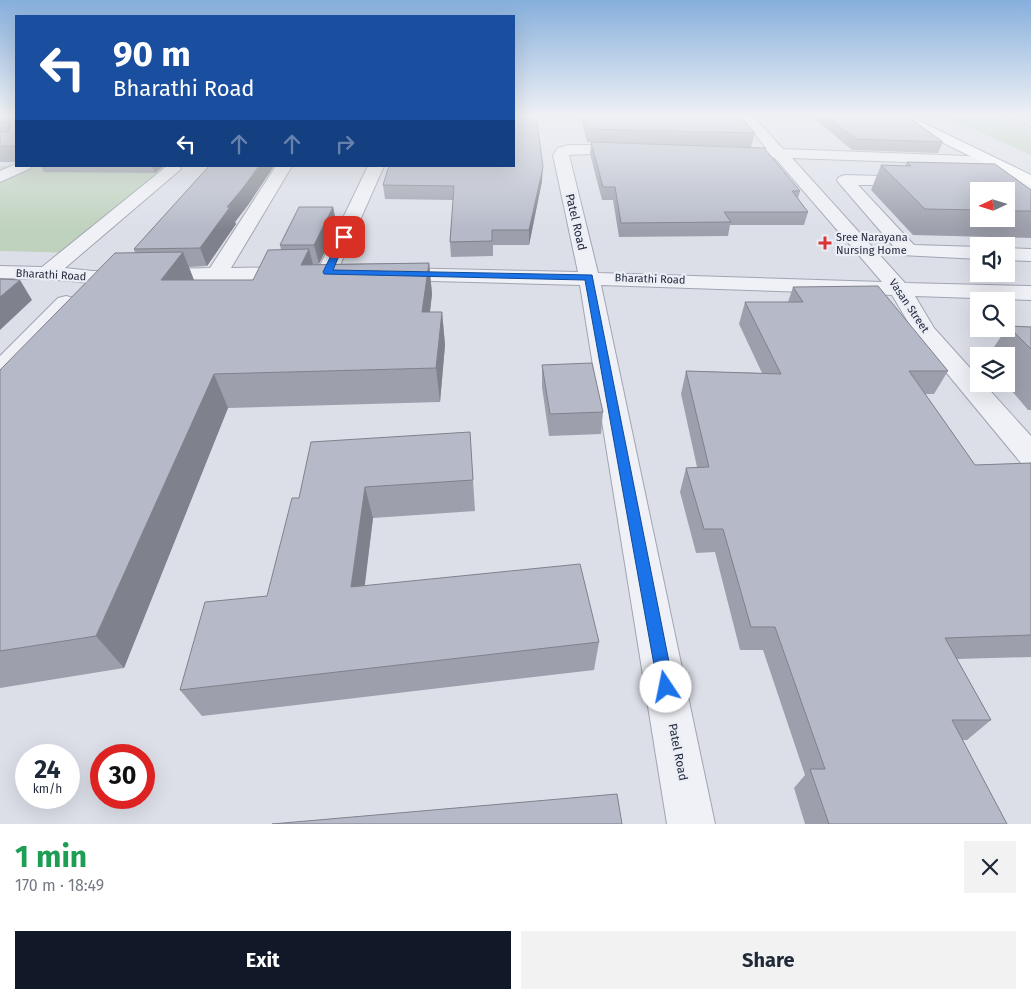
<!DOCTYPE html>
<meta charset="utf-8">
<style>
body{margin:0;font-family:"Fira Sans",sans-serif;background:#f2f2f3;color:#1f2937;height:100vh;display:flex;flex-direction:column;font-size:19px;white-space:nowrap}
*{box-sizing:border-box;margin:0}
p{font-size:16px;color:#747a83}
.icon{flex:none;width:28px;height:28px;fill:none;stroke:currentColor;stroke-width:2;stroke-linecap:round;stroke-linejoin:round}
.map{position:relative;height:824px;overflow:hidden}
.drawer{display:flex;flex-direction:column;background:#fff;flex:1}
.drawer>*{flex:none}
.guide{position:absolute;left:15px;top:15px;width:500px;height:152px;border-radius:0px;box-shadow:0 5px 20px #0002;background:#1a4fa0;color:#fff;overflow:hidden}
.needle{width:32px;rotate:266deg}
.tools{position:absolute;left:970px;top:182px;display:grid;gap:10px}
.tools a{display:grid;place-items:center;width:45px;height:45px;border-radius:0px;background:#fff;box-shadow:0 5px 20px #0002;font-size:25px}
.speed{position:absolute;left:15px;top:744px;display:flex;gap:10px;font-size:25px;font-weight:700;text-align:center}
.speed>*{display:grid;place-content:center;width:65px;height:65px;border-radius:50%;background:#fff;box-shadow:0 5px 20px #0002;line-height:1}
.speed small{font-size:12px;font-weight:400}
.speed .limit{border:8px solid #d22;background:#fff;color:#111}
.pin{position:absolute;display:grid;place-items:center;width:42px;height:42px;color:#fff;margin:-21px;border-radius:10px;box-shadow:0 2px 8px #0006}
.me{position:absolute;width:55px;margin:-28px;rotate:349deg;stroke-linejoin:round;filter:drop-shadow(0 0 4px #0008)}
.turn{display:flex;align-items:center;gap:18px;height:105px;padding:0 15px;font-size:22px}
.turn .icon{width:65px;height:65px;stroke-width:2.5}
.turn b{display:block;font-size:35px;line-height:42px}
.lanes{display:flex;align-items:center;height:48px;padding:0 15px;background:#0003;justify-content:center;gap:25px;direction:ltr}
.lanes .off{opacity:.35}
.round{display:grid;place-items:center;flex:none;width:52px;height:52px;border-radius:0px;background:#f2f2f3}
.headline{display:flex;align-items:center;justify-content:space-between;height:85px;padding:0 15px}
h1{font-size:30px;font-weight:700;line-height:38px;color:#1e9e55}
.primary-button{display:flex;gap:10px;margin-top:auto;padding:10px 15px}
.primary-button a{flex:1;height:58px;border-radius:0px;background:#111827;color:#fff;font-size:20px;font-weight:700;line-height:58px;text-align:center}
.primary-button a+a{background:#f2f2f3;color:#1f2937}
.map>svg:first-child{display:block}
</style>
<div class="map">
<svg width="1031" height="824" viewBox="0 0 1031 824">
<rect width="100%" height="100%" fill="#dcdfe8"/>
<path fill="#caceda" d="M948,115h83v35z"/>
<path fill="#bfd2bd" d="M941,115h44l46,19v21z
M2,166l169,2 -92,85 -79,-2v-84z"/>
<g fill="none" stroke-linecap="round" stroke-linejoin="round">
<g stroke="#a1a5b2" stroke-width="2">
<path id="minor" d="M739,115h13l31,34 211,8 3,3 -3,3 -5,2 -197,-7 113,125 126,3v14l-116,-4 19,32 45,50v6h5l47,52v30l-10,-3 -104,-126 -25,-42 -291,-10 114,539h-48l-87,-539 -186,-5 -7,-2 -3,-4 3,-4 7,-2 184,4 -25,-117 5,-7 11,-3h58l5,1 2,3 -2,3 -63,3 29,118 284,9 -107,-124 -47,-3 -2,-3 2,-3 5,-1 34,1z
M16,164v2h16l-3,3 -29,13v-11z
M167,166h12l2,3 -116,99 27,3 118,-3 66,-102h16l-61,102 62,-1 7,2 3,4 -3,4 -7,2 -201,4 -45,-4 -47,-1v-12l42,1z
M368,166h16l-47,106 -3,4 -7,2 -7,-2 -3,-4z
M845,175l73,2 2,3 -2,3 -6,2h-54l56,60 65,2v12l-78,-4 -62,-72 -2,-3 2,-3z
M985,177l46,3v10l-52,-5 -2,-3 2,-3z
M1006,248l25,1v12l-25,-1z
M66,296l8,2 3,5 -3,5 -65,68 -9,2v-22l58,-58z"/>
</g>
<g stroke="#9ba1b4" stroke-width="2">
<path id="major" d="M891,115h16l124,60v11l-138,-68z"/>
</g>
<use href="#minor" fill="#eff1f6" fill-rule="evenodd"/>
<use href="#major" fill="#fff" fill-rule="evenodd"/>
<path stroke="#747c93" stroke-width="2" stroke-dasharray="1 2.5" stroke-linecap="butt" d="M1001,115l30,12"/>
</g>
<path fill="#9da0ac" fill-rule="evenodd" d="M0,115h16v47h-16z
M580,115h159l16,18 -4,14 -145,-4 194,48 -2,7 10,14 -4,13h-74l-2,11 -109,1 -6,-37h-11l-12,-46 1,-12h-4z
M810,115h96l37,27 -5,11 -86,-3z
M907,162l124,28v48l-118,-3 -42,-45 10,-25 24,1zM979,191h27v28h-27z
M41,166h123l-9,7 -111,-1z
M209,166h65l-26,39 -13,17 1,2 -29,42 -18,1 5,13h59l28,-30 -1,-5 53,-38 4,19 -18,38 110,-1 3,31 -2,18h12l3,33 -5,57 -212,6 -104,260 -124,20v-318l135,-117 -1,-4z
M542,181l-13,64h-36v11l-42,1 -1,-15 3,-42 -68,-1 -2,-14z
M793,287l155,84 -14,23h-9l50,71 56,-2v194l-74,2 34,61 -24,20h-5l45,84h-202l-11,-36 11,-13 -42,-125h-23l-25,-98 -19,1 -16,-61 6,-24 11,-1 -16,-73 5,-23 76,2 -23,-49 6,-22h43z
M1008,326l23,1v83h-3l-22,-26v-28h-18z
M542,365l61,47 -2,22 -52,2 -7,-49z
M470,432l5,79 -102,7 -9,68 235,56 -5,28 -392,46 -22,-26 87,-94 32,-98z"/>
<path fill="#7f828c" d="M152,166h12l-9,7z
M259,166h15l-26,39 -13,17 1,2 -29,42 -7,-18 27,-41z
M543,167l-1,14 -13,64v-15z
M333,207l4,19 -18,38 -5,-19z
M309,249l8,31 -16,-15z
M183,252l12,31 -34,-3z
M429,263l3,31 -6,51 -4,-33z
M20,280l12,20 -32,30v-33z
M442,312l3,33 -5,57 -4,-34z
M214,374l14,34 -104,260 -28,-32z
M365,487l8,31 -12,99 -10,-30z"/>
<path fill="#b6bac8" stroke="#7f828c" d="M0,115h16v31h-16v-14h9l1,-10 -10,-1z
M514,115h22l7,52 -14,63h-37v11l-42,1 4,-56 -71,-1 6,-19h125z
M584,115h155l16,18 -167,-4z
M825,115h81l37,27 -87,-3z
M591,142l173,6 36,43h-8l16,21h-84l7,10 -110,1 -6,-36h-12z
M907,162l88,2 36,26v21h-25v-20h-27v19l-54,-1 -44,-44 30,1z
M209,166h50l-16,22 -16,19h3l-30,41 -66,1z
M299,207h34l-19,38h-34z
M309,249l-8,16 128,-2 -7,49h20l-6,56 -222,6 -118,262 -96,15v-281l115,-117 68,-1 -22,28h92l15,-30z
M0,279l20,1 -20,17z
M878,286l70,85h-39l66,94 56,-2v172l-86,3 46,82h-39l55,104h-178l-19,-55h15l-50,-142h-24l-28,-98h-19l-18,-61 23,-1 -23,-96 95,3 -36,-72h58l-10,-15z
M1008,326l23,1v22z
M592,363l11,49 -53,2 -8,-49z
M470,432l3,48 -108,7 -14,100 229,-23 19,78 -419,48 25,-88 62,-6 25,-98h7l12,-56z
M617,794l5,30h-350z"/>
<linearGradient id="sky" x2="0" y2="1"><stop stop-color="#86afdc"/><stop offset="0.5" stop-color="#eff1f5"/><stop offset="1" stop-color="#eff1f5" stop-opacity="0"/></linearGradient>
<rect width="1031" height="230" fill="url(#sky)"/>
<path fill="#1a73e8" stroke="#114b97" d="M341,235l6,2 -14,33 259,5 82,412 -2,6 -6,3 -6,-3 -2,-6 -73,-407 -261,-6 -1,-2z"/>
<path fill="#d93537" stroke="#eceef5" stroke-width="2" d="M822.5 235.5h5v5h5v5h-5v5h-5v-5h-5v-5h5z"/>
<g text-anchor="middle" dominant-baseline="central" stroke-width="4.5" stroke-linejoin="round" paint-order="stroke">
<g font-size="11" fill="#252b3f" stroke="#eceef5" text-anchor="start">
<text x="836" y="237">Sree Narayana<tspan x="836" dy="13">Nursing Home</tspan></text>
</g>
<g font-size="11" fill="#252b3f" stroke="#eceef5">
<text transform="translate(51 275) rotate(3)">Bharathi Road</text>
<text transform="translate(650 279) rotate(2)">Bharathi Road</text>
<text transform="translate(909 306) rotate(56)">Vasan Street</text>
</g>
<g font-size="12" fill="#252b3f" stroke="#eceef5">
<text transform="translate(576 222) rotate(77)">Patel Road</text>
<text transform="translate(678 752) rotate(79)">Patel Road</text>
</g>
</g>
</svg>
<div class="tools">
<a><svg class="needle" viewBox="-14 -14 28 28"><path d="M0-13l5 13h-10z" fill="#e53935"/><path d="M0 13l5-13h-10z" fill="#747a83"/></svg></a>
<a><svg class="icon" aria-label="sound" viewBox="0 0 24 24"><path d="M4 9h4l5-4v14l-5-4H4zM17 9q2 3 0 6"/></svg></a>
<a><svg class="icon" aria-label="search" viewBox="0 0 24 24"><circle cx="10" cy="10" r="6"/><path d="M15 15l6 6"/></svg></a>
<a><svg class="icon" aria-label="layers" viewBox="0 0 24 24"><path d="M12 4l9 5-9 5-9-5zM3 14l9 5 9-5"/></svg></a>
</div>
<div class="speed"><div>24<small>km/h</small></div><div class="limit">30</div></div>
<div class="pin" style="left:344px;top:237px;background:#d93025"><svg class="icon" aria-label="arrive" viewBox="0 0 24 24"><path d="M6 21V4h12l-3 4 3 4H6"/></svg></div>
<svg class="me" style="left:666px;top:687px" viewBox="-20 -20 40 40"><circle r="19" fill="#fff"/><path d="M0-13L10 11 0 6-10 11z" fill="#1a73e8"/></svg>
<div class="guide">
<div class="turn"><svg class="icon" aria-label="left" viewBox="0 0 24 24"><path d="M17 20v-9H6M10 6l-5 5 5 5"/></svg><div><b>90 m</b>Bharathi Road</div></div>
<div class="lanes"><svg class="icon" aria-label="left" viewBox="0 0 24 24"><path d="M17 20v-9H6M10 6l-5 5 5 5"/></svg><svg class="icon off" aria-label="ahead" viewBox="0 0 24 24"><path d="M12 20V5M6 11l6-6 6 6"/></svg><svg class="icon off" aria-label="ahead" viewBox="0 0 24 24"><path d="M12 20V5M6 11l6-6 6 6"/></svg><svg class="icon off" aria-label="right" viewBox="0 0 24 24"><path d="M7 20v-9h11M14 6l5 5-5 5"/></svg></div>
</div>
</div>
<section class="drawer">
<div class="headline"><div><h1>1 min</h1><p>170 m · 18:49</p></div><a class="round"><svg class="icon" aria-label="close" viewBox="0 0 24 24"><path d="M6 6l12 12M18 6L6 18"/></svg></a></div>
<div class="primary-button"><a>Exit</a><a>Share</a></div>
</section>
